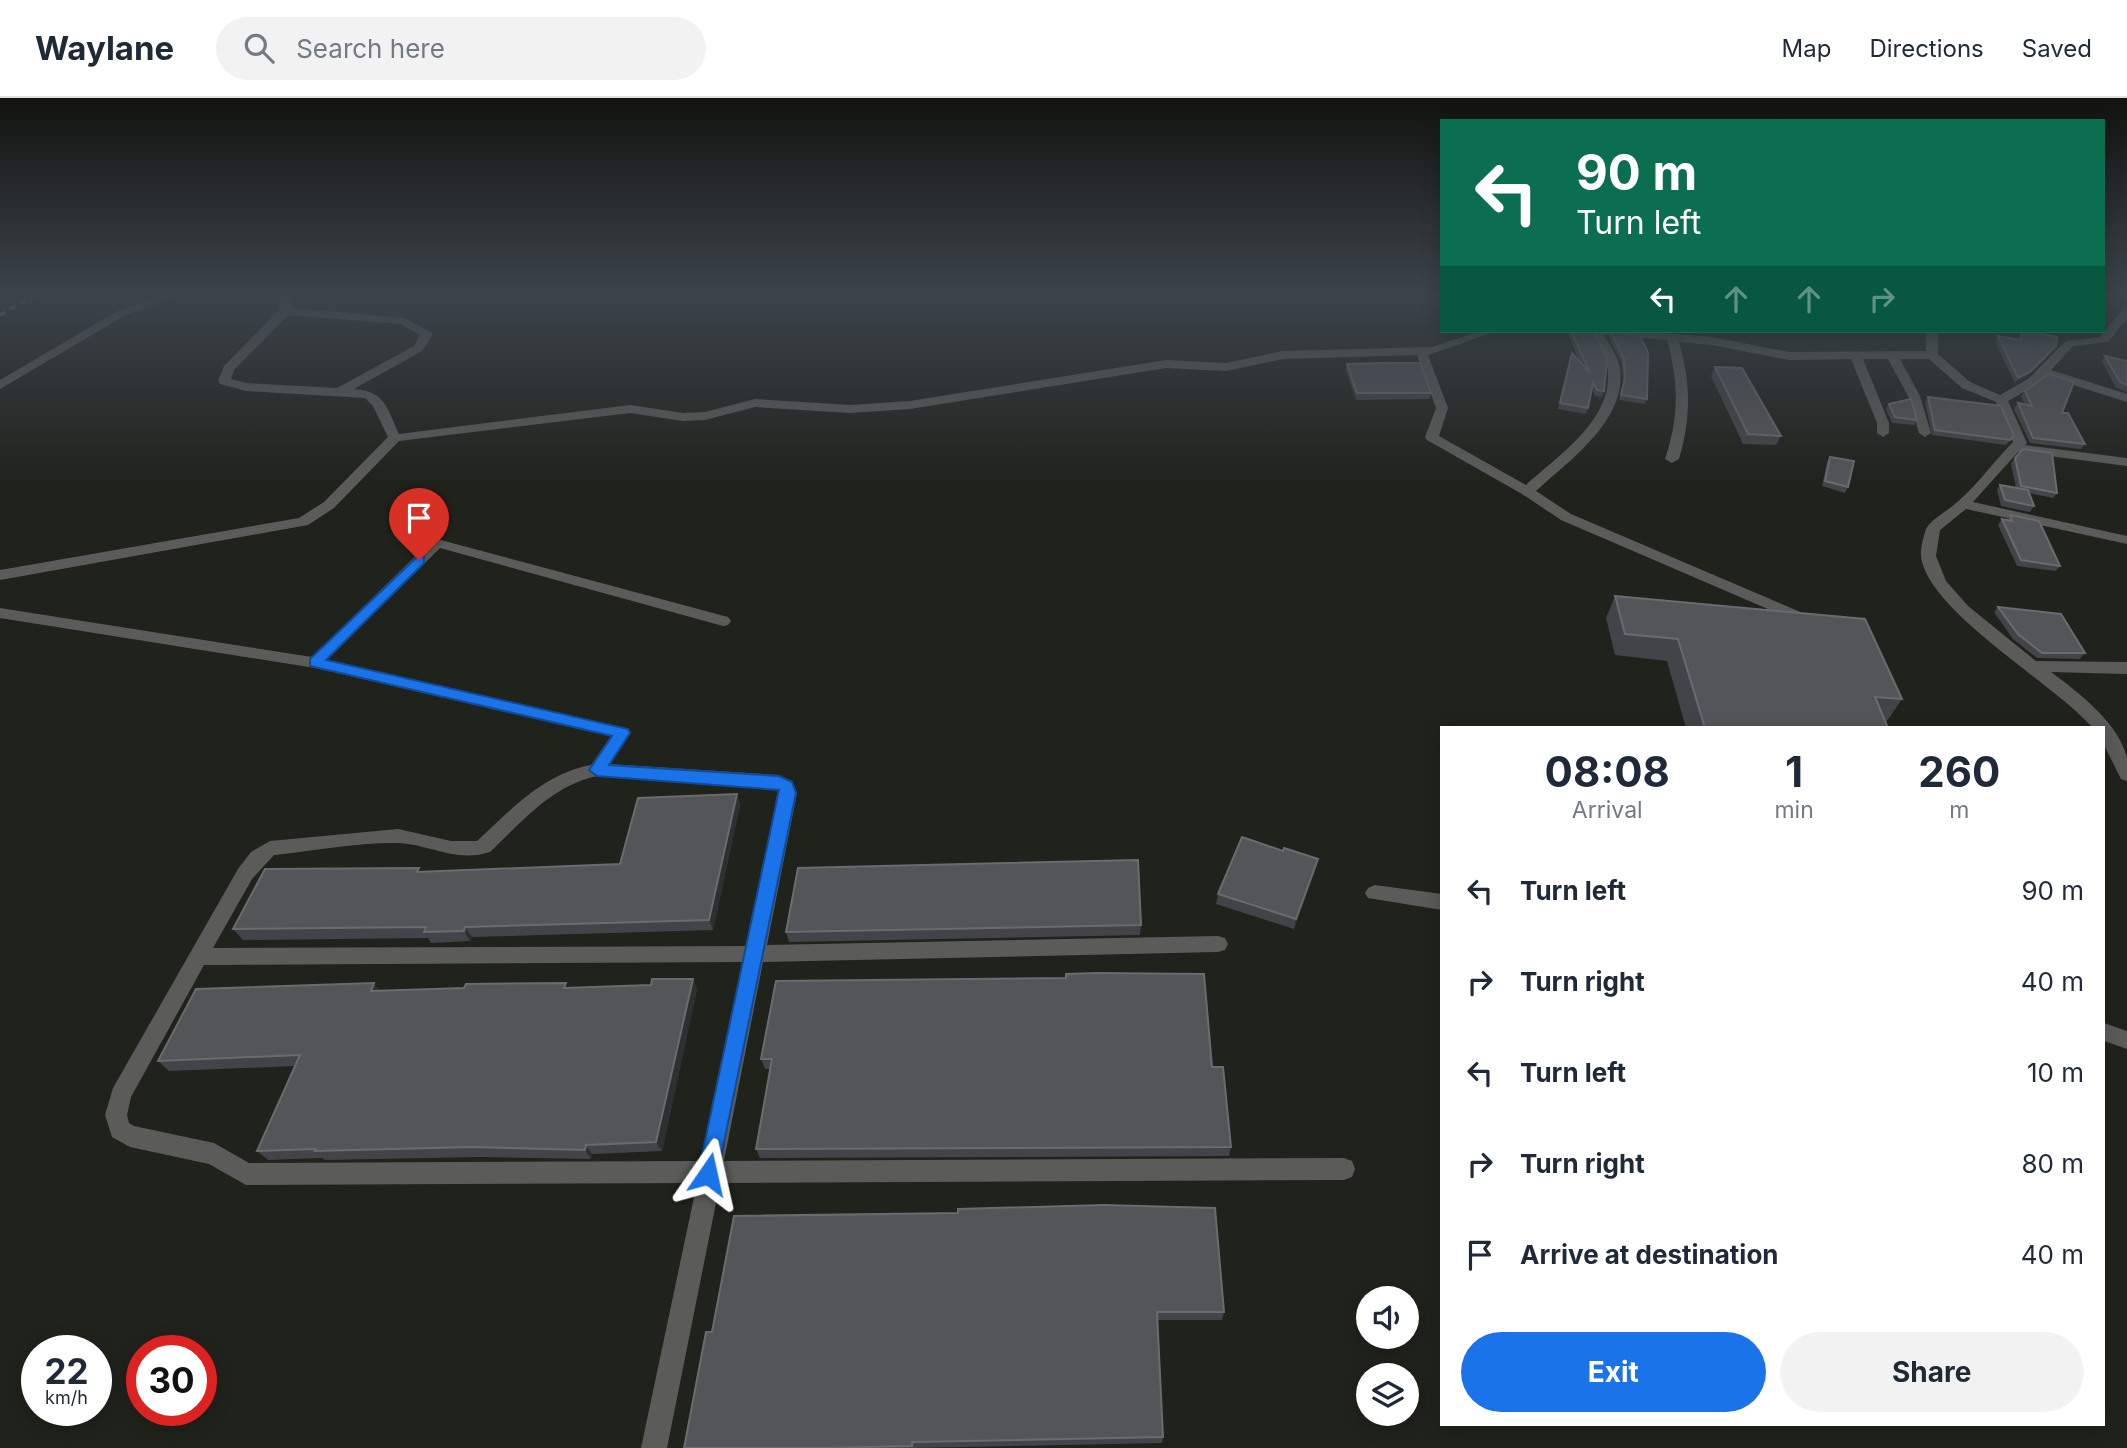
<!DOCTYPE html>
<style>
body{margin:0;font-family:Inter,sans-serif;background:#f2f2f3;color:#1f2937;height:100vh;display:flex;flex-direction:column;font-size:26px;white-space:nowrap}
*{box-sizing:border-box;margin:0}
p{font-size:23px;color:#747a83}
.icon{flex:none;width:38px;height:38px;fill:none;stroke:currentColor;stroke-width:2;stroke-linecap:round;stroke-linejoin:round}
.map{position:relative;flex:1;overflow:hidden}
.side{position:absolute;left:1440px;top:628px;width:665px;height:700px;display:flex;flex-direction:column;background:#fff;border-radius:0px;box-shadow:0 4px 18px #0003}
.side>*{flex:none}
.hud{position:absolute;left:1440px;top:21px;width:665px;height:214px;border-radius:0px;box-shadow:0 4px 18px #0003;background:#0b6e4f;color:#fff;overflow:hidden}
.fabs{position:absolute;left:1356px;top:1188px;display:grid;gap:14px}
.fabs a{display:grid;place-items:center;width:63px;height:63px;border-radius:50%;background:#fff;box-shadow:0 4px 18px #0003;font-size:35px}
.speed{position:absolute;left:21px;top:1237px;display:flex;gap:14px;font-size:35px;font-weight:700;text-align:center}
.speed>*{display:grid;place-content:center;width:91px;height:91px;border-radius:50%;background:#fff;box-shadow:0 4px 18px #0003;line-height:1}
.speed small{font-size:18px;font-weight:400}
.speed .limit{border:10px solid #d22;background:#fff;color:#111}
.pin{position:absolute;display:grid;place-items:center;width:60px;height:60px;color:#fff;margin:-72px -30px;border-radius:50% 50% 50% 0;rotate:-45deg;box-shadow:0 0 7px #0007}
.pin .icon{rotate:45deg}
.me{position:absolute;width:77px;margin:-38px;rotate:11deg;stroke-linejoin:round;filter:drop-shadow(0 0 5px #0008)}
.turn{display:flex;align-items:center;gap:24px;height:147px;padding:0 21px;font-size:32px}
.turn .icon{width:91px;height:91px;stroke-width:2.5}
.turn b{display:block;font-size:49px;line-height:60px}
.lanes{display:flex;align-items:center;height:66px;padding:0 21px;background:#0003;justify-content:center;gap:35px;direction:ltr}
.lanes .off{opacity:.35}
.eta{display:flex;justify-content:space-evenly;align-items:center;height:119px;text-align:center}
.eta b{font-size:42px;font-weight:700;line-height:49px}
.primary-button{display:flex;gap:14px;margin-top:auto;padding:14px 21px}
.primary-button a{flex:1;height:80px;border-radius:42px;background:#1a73e8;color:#fff;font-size:28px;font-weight:700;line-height:80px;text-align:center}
.primary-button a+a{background:#f2f2f3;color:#1f2937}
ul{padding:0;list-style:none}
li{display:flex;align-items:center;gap:21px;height:91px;padding:0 21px}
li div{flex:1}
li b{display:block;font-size:26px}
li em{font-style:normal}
header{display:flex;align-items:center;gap:42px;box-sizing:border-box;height:98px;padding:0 35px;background:#fff;border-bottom:2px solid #e0e1e3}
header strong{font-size:33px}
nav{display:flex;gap:38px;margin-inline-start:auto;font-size:24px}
.search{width:490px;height:63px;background:#f2f2f3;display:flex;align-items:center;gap:18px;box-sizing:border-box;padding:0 24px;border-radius:38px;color:#747a83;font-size:26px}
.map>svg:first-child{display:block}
</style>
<header>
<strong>Waylane</strong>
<div class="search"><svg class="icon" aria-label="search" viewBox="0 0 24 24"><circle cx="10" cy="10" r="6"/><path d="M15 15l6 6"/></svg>Search here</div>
<nav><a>Map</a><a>Directions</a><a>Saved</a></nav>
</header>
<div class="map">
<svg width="2127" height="1350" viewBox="0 0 2127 1350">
<rect width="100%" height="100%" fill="#20221c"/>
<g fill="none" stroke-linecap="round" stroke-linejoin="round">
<path fill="#5b5c5a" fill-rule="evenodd" d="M164,196h16l-56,22 -124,73v-9l116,-68z
M282,196h11l-2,14 113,10 27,14 2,2 -11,17 -68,38c31,2 33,19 45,45l231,-29 53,8 22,-1 50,-13 95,6 60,-4 256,-41 60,3 57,-12 149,-4 48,-16h17l-69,24 20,53 -9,28 87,49c33,-30 91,-68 81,-120 -2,-12 -12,-24 -17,-34h48l74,6 77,15 137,-1v-20h12v23l32,28 30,13 28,-16 38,-38 34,-4 23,-28 4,-1v11l-19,23 -35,4 -22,24 76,24v8l-82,-26 -9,9 -28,16 19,42 -2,2 102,13v8l-109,-14 -45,50 154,34v8l-161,-35 -26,21 -4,26 10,25 22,25 68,55 91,1v12l-76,-2c27,20 68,51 76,86 0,7 0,16 0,23l-6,-2 -17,-34v-17h-11c-38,-44 -166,-117 -172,-172 -1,-7 3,-21 5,-27 5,-9 16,-15 24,-21 24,-18 42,-45 63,-66l-17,-40 -34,-14 -33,-29h-29l20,37 11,37 -6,4 -6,-4 -11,-37 -20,-37h-25l26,64v10l-6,4 -6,-4v-10l-26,-64 -62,1 -77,-15 -33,-3c12,42 12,75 0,117l-7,4 -7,-4c14,-42 14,-76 2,-119l-63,-5c5,9 12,19 15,29 12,53 -49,96 -83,127l35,23 241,103 3,4 -8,5 -246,-106 -39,-26 -95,-54 -2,-3 11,-29 -19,-53 -134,4 -57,12 -60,-3 -256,41 -60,4 -95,-6 -50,13 -22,1 -53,-8 -231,28 -65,67 -26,17 -308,55v-10l299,-52 25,-16 64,-65 -15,-31 -8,-8 -119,-7 -26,-7 -2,-3 6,-15 55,-56zM288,217l113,9 19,11 -6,11 -77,42 -91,-5 -15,-4 3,-9z
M2118,196h9v5z
M437,441l291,78 3,4 -3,4 -5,1 -283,-78 -113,112 302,69 2,4 -21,31 169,11 13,6 5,12 -30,152 451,-9 7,2 3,6 -3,6 -7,2 -455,10 -39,199 620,-3 8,3 3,8 -3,8 -8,3 -624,3 -53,265h-26l56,-265 -451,2 -37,-21 -79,-17 -18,-10 -7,-22 8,-27 125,-219 13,-17 19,-11 128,-12 53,12h26c35,-32 66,-67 114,-76l20,-29 -296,-68 -315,-50v-10l312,49 120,-117zM597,678l181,14 -31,156 -534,2 39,-69 22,-24c39,-4 87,-13 125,-12 33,2 57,20 91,9 32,-30 61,-66 107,-76zM743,864l-42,199 -452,2 -35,-20 -80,-17 -5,-3 -2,-8 4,-18 73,-132z
M1375,787l67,9v16l-74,-12 -3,-5 3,-5z
M2104,925l23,8v18l-23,-8z"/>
<path stroke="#8b8d88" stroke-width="3.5" stroke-dasharray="6 6" stroke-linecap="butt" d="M0,217l36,-21"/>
</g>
<path fill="#434449" d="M1567,233h27l10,60 -2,6 -7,-1 -3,-7 -6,25 -28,-5 14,-56 8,10z
M1667,233h33l-1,2z
M2022,233h9l25,15 -4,5 -26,26 -11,6 -20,-41 3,-6 21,4 1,-6z
M1611,235l36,66 -2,5 -26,-4 4,-17 -1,-19 -13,-26z
M2105,258l22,5v31l-11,-4 -14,-27z
M1347,266l84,29 -2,6 -73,1 -10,-30z
M1715,269l66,69 -5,9 -33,-1 -32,-68z
M2025,293l37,22 23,31 -4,5 -51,-6 -16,-34 4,-6 7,2 -4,-9z
M1928,299l86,39 -8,9 -74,-10 -7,-33z
M1889,306l28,16 -3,5 -22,-2 -6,-14z
M1830,359l18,30 -3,6 -23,-7 5,-24z
M2015,360l42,35 -4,5 -24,-5 5,13 -4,6 -29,-6 -4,-16 3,-5 16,3 -5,-24z
M2010,417l50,51 -4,5 -39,-5 -19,-41 4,-6 4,1z
M1615,498l287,103 -15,22h-2l3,7h-202l-19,-67 -52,-6 -9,-37z
M1998,509l87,46 -5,6 -43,-1 -24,-19 -19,-27z
M737,696l3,11 -27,125 -241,7 -2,4 -39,2 -3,-5 -185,2 -10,-11 188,-57 199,-8z
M1283,753l32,19 -21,59 -78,-25 2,-10z
M1141,827l-1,10 -351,7 -3,-10z
M693,881l4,10 -35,162 -70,3 -1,5 -112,-2 -154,3 -3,-2 -54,2 -11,-9 38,-85 -126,5 -11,-10 222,-70 189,-3 82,-3z
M761,961l451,8 19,80 -2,9 -469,2 -4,-9 15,-80h-6z
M958,1115l266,99 -2,8h-64l5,117 -1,6 -248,5h-230l28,-116z"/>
<path fill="#2e2f30" d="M2056,248l-4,5 -26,26 -11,6 3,-5z
M737,696l3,11 -27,125 -4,-10z
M1318,761l-3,11 -21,59 2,-10z
M465,829l7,10 -2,4 -6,-10z
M693,881l4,10 -35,162 -6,-9z
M374,885l8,10 -11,-2z
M586,1047l6,9 -1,5 -6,-9z"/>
<path fill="#545559" stroke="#696b6e" stroke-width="2" d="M1571,233h23l13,28 -3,32 -7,-1 -4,-8 -5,26 -28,-5 12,-50 18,20z
M2023,233h8l26,6 -1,9 -26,26 -12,6 -20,-42 23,4z
M1611,235l29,2 8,18 -1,46 -26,-4 4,-17 -1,-19z
M2105,258l22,5v24l-7,-3z
M1387,265h33l11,30h-74l-10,-29z
M1715,269l27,1 39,68 -33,-2z
M2049,276l25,8 -12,31h6l17,31 -52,-6 -15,-35 14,3 -7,-15z
M1928,299l73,9 13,30 -4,4 -75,-10z
M1911,301l6,21 -22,-3 -6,-13z
M2023,351l29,4 5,40 -36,-7 -6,-28z
M1830,359l24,4 -6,26 -23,-6z
M2000,387l28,5 6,16 -29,-6z
M2010,417l29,6 21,45 -39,-6 -19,-41 10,2z
M1615,498l250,23 37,80 -27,-2 13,31h-183l-27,-89 -53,-5z
M1998,509l63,7 24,39h-43l-24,-19z
M737,696l-28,126 -244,7 -1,4 -40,1 2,-5 -193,2 32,-60 154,-1 -2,4 203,-8 18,-66z
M1242,739l41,14 1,-3 34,11 -22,60 -78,-25z
M1138,762l3,65 -355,7 12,-64z
M1096,875l108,1 8,93h11l8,80 -475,2 16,-90h-11l15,-78 290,-3v-4z
M652,881h41l-37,163 -70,3 -1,5 -114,-3 -156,4 1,-2 -59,2 43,-96 -142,6 38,-72 178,-6 -3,8 93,-3 2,-4 100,-1 -2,5 87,-3z
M1104,1107l111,3 9,104h-67l6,125 -251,5v4l-84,2h-144l22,-116h6l22,-116 224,-3v-4z"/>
<linearGradient id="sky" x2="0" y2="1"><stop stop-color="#12130f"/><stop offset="0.51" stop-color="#3c444b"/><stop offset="1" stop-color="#3c444b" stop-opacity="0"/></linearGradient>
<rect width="2127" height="385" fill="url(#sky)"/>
<path fill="#1a73e8" stroke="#114b97" stroke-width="2" d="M419,457l5,2v6l-98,97 302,69 2,4 -21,32 170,11 13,6 4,11 -80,388 -8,3 -7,-3 -3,-7 81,-384 -182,-14 -8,-6 23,-34 -302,-70v-7z"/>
</svg>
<div class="fabs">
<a><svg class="icon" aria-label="sound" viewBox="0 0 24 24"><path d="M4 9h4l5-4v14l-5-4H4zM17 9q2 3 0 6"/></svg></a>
<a><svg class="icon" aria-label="layers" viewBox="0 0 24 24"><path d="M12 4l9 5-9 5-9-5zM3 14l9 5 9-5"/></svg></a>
</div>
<div class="speed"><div>22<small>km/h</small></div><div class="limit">30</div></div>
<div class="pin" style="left:419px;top:462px;background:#d93025"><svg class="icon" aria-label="arrive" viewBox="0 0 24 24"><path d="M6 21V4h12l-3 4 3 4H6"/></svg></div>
<svg class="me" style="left:708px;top:1076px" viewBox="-20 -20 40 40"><path d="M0-17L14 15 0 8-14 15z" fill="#1a73e8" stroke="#fff" stroke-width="4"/></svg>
<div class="hud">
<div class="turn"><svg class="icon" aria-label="left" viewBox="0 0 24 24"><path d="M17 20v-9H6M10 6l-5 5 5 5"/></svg><div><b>90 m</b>Turn left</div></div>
<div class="lanes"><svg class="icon" aria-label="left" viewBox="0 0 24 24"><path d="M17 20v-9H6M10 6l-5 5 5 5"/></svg><svg class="icon off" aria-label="ahead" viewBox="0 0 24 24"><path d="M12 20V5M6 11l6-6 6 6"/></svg><svg class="icon off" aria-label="ahead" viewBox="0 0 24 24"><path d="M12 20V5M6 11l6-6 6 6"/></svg><svg class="icon off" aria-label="right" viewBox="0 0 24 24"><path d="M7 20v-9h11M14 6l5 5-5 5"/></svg></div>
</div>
<section class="side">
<div class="eta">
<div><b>08:08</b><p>Arrival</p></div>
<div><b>1</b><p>min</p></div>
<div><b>260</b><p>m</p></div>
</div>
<ul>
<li><svg class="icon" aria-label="left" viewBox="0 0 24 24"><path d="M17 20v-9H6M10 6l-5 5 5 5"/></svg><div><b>Turn left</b></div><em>90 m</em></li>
<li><svg class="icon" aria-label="right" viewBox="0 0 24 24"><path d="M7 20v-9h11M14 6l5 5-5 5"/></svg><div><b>Turn right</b></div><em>40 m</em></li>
<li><svg class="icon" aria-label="left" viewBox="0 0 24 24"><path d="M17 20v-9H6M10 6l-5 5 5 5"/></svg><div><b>Turn left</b></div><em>10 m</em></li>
<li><svg class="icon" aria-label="right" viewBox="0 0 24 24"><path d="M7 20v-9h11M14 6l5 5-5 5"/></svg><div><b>Turn right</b></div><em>80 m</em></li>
<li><svg class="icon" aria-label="arrive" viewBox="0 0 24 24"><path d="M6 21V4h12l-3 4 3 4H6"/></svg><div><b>Arrive at destination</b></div><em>40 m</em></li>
</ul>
<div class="primary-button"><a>Exit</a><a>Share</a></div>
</section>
</div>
